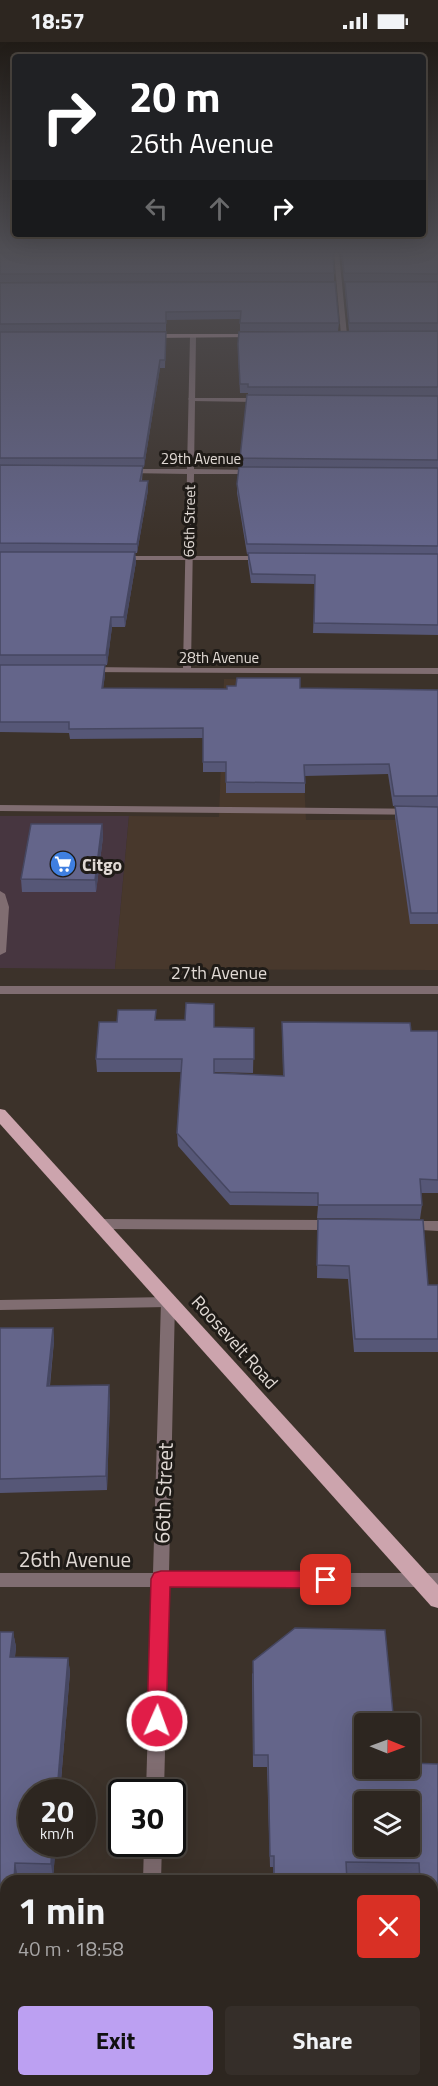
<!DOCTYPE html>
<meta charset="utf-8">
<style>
body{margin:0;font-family:"Titillium Web",sans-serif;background:#352e29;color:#f1f3f6;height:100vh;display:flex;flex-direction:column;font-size:22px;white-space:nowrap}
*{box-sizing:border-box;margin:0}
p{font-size:20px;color:#a7a5a5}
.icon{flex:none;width:33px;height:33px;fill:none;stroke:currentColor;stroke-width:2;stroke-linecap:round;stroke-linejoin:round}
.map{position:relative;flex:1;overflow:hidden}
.details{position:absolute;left:0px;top:1833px;width:438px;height:212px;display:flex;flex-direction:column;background:#2d2620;border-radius:18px 18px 0 0;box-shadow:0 6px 24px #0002,0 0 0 2px #48433e}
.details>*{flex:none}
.banner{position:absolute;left:12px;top:12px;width:414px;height:183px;border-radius:6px;box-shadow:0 6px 24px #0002,0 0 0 2px #48433e;background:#202124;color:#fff;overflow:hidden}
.needle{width:39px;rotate:91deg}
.buttons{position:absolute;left:354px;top:1671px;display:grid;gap:12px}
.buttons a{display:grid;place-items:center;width:66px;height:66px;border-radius:6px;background:#2d2620;box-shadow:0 6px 24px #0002,0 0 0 2px #48433e;font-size:30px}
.speed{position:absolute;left:18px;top:1737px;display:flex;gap:12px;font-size:30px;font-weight:700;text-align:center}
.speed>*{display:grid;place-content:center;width:78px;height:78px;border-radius:50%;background:#2d2620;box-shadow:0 6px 24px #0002,0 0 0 2px #48433e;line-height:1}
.speed small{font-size:15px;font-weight:400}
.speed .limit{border:3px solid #111;border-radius:9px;background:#fff;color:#111}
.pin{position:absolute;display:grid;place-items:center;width:51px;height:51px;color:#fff;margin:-26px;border-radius:12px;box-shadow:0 3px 9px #0006}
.me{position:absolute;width:66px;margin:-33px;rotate:2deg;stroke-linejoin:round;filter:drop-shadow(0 0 4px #0008)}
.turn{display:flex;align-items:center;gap:21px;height:126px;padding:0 18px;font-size:27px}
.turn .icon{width:78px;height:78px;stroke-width:2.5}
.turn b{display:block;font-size:42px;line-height:51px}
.lanes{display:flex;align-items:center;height:57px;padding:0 18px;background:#0003;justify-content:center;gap:30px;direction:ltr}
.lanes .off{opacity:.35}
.round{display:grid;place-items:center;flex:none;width:63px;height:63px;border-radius:6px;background:#352e29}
.summary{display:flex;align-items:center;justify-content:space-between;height:102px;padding:0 18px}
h1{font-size:36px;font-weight:700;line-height:45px}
.button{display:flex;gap:12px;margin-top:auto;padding:12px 18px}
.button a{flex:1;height:69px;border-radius:6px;background:#bca0f2;color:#111;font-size:24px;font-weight:700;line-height:69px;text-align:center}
.button a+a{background:#352e29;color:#f1f3f6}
.status{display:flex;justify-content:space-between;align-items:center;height:42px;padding:0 30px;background:#2d2620;direction:ltr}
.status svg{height:16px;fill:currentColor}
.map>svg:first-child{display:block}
</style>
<div class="status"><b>18:57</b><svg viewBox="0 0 49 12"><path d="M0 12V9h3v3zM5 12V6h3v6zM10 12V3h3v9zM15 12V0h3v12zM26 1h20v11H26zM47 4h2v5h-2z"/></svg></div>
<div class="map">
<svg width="438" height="2044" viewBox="0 0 438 2044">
<rect width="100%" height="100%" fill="#3c322a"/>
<path fill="#473640" d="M0,774h129l-14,153 -115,-1z"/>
<path fill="#48382c" d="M224,637l75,1 7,140h132v150l-323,-1 14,-153 90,1z"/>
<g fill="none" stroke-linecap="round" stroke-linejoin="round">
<path fill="#806d71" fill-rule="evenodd" d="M189,356h74l3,2 -3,2 -72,-1 -3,-2z
M118,514h145l4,2 -4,2h-142l-4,-2z
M0,763l438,4v6l-438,-4z
M0,849l5,3 4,13 -3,45 -6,3z
M98,1177l234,1 5,2 2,3 -2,3 -5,2 -234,-1 -5,-2 -2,-3 2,-3z
M409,1179h29v10l-34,-2 -2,-3 2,-3z
M168,1255l5,1 2,4 -2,4 -5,1 -168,3v-10z
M432,2015h6v20h-6z
M0,2017h6v20h-6z"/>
<path fill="#806d71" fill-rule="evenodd" d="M334,211h5l8,82 -3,2 -3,-2z
M193,292l3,2 -2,133 60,1 4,2 -4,2h-60l-3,194h247v6l-353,-2 -1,-2 4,-3 95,1 4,-194 -60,-1 -4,-2 4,-2h60l3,-133z
M0,944h438v8h-438z
M168,1255l5,1 2,4 -6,271h269v14h-269l-5,205h-18l6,-205h-152v-14h153l8,-271 2,-4z
M144,1802h18l-1,37h-18z
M136,2038h20v6h-20z"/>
<path fill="#ab8c93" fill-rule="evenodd" d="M254,292l2,3 -105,1 -3,-2 3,-2z"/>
<path fill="#cca4ad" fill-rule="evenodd" d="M0,1067l5,1 433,475v23l-7,-2 -431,-482z"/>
</g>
<path fill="#565777" d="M0,211l334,20v8l-334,1z
M340,211h98v28h-94l-3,-28z
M345,240h93v49h-89l-4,-42z
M0,241l339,40 -1,8h-98v-12l-74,1v11l-166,1z
M438,289v304l-125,-2 2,-49 -64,-1 -3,-21v-8h-1l-10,-61v-9l11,-89v-2h-8l-2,-41z
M0,290h166l-1,36h-5l-16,99h-1l-1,14 6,9 -11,63h-2l1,9 -11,65h-13l-5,38h-63l61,10 -2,13 124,1 73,-1 138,2v234h-28l-15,-107v-11h-2l-5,-32 -83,2v17h-79v-21h-23v-34l-133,1 -1,-6 -69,-1z
M102,782l1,13 -7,55h-74l-1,-13z
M156,968v10l58,7 40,1 -1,45 -39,-1v1l69,3 -1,-54 129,9h27v162h-17l1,12 -2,14 -103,-1 1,-12 -88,-1 -52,-59 -1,-13 4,-61h-84l-1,-13 21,-37z
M318,1177l110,66h10v67h-84l-6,-73 -31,-1z
M0,1286h53l1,13 -4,45 60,13 -3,91 -107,3z
M0,1590h13l3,15 -1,10 53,1 2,14 -17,206 -35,-1 -12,4v41h-6z
M252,1631l112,95 74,-4v193h-6v-76h-15v-7l-70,-1v8h-74v-14h-3l-3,-100h-14z"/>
<path fill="#464761" d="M160,318v8l-16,99v-9z
M148,439v9l-11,63v-9z
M135,510l1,10 -11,65 -1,-10z
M111,575l1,10 -5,38 -1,-10z
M105,623v10l-3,23v-10z
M102,782l1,13 -7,55 -1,-12z
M53,1286l1,13 -6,59 -1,-14z
M109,1343l1,14 -3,91 -1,-14z
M13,1590l3,15 -3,24 -3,-14z
M68,1616l2,14 -10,120h-3z
M52,1802h4l-3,34 -2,-14z
M15,1821l3,14v4h-4z"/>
<path fill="#64658a" stroke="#464761" stroke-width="1.5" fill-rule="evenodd" d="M0,211h333l1,20 -334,1z
M342,211h96v21l-94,-1z
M335,240l4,41h-99l1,-12 -75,1v11l-166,1v-41z
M345,240h93v41h-89z
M438,289v56h-190v-3h-8l-2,-40 1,-12z
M0,290h166l-1,28h-5l-16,98h-144z
M247,353l191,1v64l-198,-2z
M0,423l143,1 -3,15h8l-11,63 -137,-1z
M239,425l199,1v78l-191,-2 -10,-60z
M0,510h135l-11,65h-13l-5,38h-106z
M248,511l190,1v71l-124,-2 1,-48 -63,-1z
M0,623h105l-3,23 125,1v-3h9l1,-8h63v10l138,2v106h-44l-5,-32 -85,1 1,18 -79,-1v-20h-23v-34l-134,1v-7h-69z
M395,764l43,1v106h-27z
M31,782h71l-7,56 -74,-1z
M186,961l28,1v23l40,1v31h-40v14l70,3 -2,-54 128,1 1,8h27v149l-18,-1 2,26h-104v-12l-88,-1 -53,-59 5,-74h-86l3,-37h18l1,-12h38l-1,10h30z
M318,1177l105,1 5,65h10v54h-83l-6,-73 -32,-1z
M0,1286h53l-6,58 62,-1 -3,91 -106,3z
M295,1586l90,2 9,94h-30v44h46v-5l28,1v182h-6v-65h-12l-1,-18 -73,-1 1,19h-73v-25h-4l-2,-101h-14l-1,-94zM364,1760h46v44h-46z
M0,1590h13l-3,25 58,1 -11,134h-25v52h20l-1,20 -36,-1 -1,18h-8v28h-6z
M432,2025l3,2h3v17h-144v-6h138z"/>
<linearGradient id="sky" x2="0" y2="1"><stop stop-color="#211c17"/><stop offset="0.42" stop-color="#504f55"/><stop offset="1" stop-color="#504f55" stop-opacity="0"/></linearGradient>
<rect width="438" height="497" fill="url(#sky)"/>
<path fill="#e11d48" stroke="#92132f" stroke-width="1.5" d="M161,1529h165l6,3 3,6 -3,5 -6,3 -156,-1 -4,134 -2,7 -7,3 -7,-3 -3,-7 4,-142 3,-6z"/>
<defs>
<g id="supermarket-disc" transform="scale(1.35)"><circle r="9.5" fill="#3f7fe0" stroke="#1f1b17"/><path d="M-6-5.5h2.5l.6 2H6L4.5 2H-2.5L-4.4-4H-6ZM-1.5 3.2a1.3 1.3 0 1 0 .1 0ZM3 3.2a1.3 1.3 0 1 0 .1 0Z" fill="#fff"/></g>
</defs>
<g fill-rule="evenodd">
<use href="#supermarket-disc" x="63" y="822"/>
</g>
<g text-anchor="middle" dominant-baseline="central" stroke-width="6" stroke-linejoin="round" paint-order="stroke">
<g font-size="15" fill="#e0d9d4" stroke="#1f1b17">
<text x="201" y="416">29th Avenue</text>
<text transform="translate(189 479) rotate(-89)">66th Street</text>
<text x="219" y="615">28th Avenue</text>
</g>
<g font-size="18" font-weight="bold" fill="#e0d9d4" stroke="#1f1b17" text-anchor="start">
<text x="82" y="822">Citgo</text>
</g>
<g font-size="18" fill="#e0d9d4" stroke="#1f1b17">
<text x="219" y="930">27th Avenue</text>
<text transform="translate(235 1300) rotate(48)">Roosevelt Road</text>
</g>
<g font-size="21" fill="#e0d9d4" stroke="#1f1b17">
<text transform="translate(163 1451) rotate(-88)">66th Street</text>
<text x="75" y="1517">26th Avenue</text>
</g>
</g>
</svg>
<div class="buttons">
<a><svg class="needle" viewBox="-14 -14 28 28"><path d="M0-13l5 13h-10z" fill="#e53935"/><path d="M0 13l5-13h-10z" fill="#a7a5a5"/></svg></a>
<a><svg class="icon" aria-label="layers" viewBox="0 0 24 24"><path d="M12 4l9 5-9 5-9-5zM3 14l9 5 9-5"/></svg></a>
</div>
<div class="speed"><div>20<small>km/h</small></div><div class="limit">30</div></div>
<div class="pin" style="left:326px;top:1538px;background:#d93025"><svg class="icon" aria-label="arrive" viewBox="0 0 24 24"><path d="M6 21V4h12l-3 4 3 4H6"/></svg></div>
<svg class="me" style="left:157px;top:1679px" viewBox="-20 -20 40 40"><circle r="17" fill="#e11d48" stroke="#fff" stroke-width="3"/><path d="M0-11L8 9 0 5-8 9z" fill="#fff"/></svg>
<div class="banner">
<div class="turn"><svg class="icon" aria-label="right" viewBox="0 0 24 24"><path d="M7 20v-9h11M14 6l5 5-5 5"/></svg><div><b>20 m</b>26th Avenue</div></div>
<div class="lanes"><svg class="icon off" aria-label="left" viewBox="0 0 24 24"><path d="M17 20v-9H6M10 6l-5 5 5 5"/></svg><svg class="icon off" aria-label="ahead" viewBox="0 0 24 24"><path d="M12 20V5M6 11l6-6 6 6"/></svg><svg class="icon" aria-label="right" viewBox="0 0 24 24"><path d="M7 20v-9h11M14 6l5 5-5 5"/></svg></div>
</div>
<section class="details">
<div class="summary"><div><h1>1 min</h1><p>40 m · 18:58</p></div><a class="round" style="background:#d93025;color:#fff"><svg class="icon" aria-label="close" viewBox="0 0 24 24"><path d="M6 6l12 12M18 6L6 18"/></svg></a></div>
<div class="button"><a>Exit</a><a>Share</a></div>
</section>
</div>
